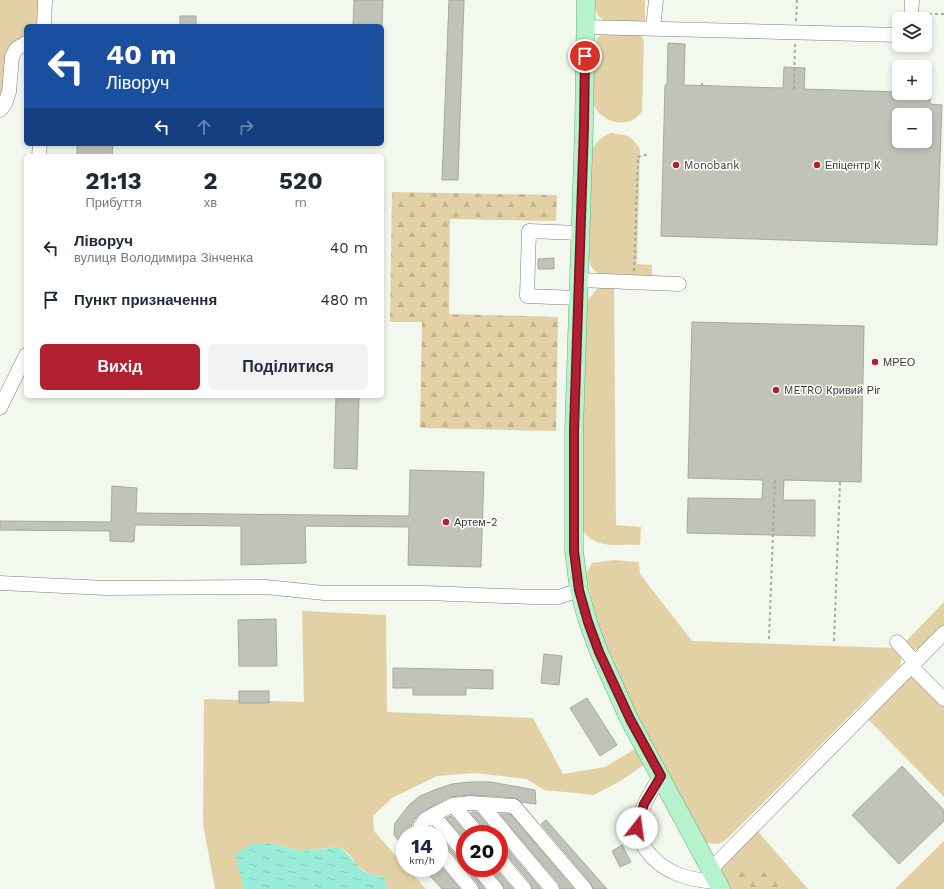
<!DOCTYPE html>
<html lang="uk">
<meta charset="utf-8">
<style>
body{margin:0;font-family:"Work Sans",sans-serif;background:#f2f2f3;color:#1f2937;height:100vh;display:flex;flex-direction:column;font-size:15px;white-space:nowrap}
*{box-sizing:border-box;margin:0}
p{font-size:13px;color:#747a83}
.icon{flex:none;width:22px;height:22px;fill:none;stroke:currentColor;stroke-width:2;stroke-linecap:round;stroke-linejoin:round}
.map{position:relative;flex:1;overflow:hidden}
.panel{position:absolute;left:24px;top:154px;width:360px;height:244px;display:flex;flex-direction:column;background:#fff;border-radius:6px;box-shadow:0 2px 6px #0003}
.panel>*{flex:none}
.banner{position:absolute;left:24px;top:24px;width:360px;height:122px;border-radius:6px;box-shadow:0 2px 6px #0003;background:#1a4fa0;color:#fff;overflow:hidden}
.buttons{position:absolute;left:892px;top:12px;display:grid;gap:8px}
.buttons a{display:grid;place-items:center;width:40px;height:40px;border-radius:6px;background:#fff;box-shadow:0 2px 6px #0003;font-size:20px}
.speed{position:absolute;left:396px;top:825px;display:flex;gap:8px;font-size:20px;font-weight:700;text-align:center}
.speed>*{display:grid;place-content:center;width:52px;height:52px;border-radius:50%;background:#fff;box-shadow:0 2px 6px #0003;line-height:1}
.speed small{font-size:10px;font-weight:400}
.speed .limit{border:6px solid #d22;background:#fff;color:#111}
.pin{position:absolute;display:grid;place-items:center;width:34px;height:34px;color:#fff;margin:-17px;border:2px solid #fff;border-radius:50%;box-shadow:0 1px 4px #0007}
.me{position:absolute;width:44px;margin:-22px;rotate:15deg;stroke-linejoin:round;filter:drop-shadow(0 0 3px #0008)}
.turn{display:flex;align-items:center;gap:14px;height:84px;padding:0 16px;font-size:18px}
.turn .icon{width:52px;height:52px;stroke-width:2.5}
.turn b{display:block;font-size:28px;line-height:34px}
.lanes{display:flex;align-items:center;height:38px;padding:0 16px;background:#0003;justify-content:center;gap:20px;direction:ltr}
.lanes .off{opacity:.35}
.eta{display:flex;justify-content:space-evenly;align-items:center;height:68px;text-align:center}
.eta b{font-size:24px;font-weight:700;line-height:28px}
.button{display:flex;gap:8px;margin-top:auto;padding:8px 16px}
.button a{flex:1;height:46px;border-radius:6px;background:#b21f30;color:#fff;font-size:16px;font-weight:700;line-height:46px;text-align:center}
.button a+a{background:#f2f2f3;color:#1f2937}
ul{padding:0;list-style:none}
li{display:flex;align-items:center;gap:12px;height:52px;padding:0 16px}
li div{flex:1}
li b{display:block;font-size:15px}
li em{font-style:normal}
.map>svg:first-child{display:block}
</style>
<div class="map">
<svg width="944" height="889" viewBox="0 0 944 889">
<defs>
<pattern id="forest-firs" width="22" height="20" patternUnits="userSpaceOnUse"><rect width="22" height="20" fill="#e3d1a6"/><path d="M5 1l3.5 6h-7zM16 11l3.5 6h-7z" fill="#c3b490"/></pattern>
<pattern id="water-ripples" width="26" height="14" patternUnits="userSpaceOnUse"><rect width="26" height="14" fill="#98edd8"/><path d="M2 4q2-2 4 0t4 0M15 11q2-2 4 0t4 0" fill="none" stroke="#84ccba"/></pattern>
</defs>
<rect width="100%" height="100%" fill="#f2f8ee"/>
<path fill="#e3d1a6" d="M0,0h45l-1,26h-18v17l-10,6 -16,61z
M595,0h50v21l-7,2 -35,-3c-7,-5 -8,-12 -8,-20z
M605,33l33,1 4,2 2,6 -2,69c-11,19 -42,13 -49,-8l2,-59 3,-7z
M611,133c16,2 20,2 29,16l-3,115 15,1v12c-14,0 -47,3 -57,-6 -5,-4 -6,-11 -7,-17l4,-104c5,-9 9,-13 19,-17z
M605,287l9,1 2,237 25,2 -1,18c-23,-1 -46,5 -59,-17v-132l5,-53v-38l4,-8 7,-8z
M613,560l26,2 1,12 52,67 201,7 9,8 -2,10 -172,172 -9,6 -13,-1 -70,-126 -30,-67 -10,-29 -10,-47 6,-11z
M944,602v24l-23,22 -8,2 -8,-8z
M302,611l84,4 1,97 146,6 30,56 42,-7 38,-23 8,16 -29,20 -28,15 -49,-5 -19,-11 -51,-6 -38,3 -45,22 -19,18 1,15 31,35v2h2l19,21h-39l-2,-12 -12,-1 -15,-9 -9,-13 -10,-7 -39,4 -27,-7 -34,25 5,20h-29l-12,-65 1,-125 100,3z
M911,666l33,33v98l-80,-82z
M753,826l55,63h-87l-10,-20z
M944,841v48h-49z"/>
<path fill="url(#forest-firs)" d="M392,192l165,3 -1,26 -106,-2 -1,95 109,3 -2,114 -136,-3 2,-106h-32z
M761,868c18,2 20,7 30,21h-51l-2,-5 -2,-8 10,-7z"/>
<path fill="url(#water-ripples)" d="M252,844h21l27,7 39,-4c10,7 10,10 18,18 6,9 19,11 28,12l2,12h-143l-9,-35z"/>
<path fill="#c2c3b8" stroke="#a8a89e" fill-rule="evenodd" d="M354,0h29l-1,26h-29z
M449,0h15l-6,180h-16z
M180,16h16v10h-16z
M668,43l17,1 -1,41 99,3 1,-21 21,1 -1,21 126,4v11l12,1 -5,140 -276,-9 4,-151h2zM899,115h26v26h-26z
M77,144h36l-1,12h-35z
M554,258v11h-16v-10z
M692,322l172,4 -3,156 -77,-2 -1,20h32v36l-128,-3 1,-35 74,1 1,-19 -75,-2z
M336,396h23l-2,73 -23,-1z
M410,470l74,2 -3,95 -73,-2 1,-38 -104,-1 1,37 -65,2v-39l-106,-1 -1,17 -24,-1v-10l-110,-1v-9l111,1 1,-36 25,2 -1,25 273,3z
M276,619l1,47h-38l-1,-46z
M544,654l18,2 -3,29 -18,-2z
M393,668l100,2v19l-27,-1v7h-53v-7h-20z
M239,691h30v12h-30z
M587,698l30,47 -17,11 -30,-48z
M902,766l42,44v11l-45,43 -47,-49z
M469,782h22l44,8 1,14 -15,-2 -6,-4 -24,-2 -22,-1 -20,2 -29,16 -6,7 -3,6 4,8h-10v15l-11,-14 1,-12 14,-18 11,-9 17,-7 15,-5z
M472,812h5l18,22h-9l-2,-6 -13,-15z
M500,814h10l64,75h-14l-1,-5z
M451,816l16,18h-2v6l-19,-22z
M546,820l61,69h-14l-2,-6 -50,-59z
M439,835l19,23 7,3v7h5l2,6 13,15h-6l-1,-5 -32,-38 -7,-3z
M499,839l42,50h-9l-1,-5 -25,-30 -7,-3z
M622,845l9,17 -11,5 -8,-16z
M439,864l21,25h-18l-19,-21h16z
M489,868h6l18,21h-9l-2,-6z"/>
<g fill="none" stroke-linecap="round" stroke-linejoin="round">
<g stroke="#7a7f77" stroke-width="15">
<path id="minor" d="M911,19l1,-19
M44,26l1,-26
M585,27l314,8
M653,28l3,-28
M0,110l5,-6 4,-12 3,-35 4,-8 10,-6
M39,156l1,-12
M579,280l100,4
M578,298l-51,-2 2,-65 51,2
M0,408l26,-53
M0,583l106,5 160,-1 58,6h102l107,4h26l20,-7
M897,642l18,20
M911,666l33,33
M661,776c-8,12 -25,39 -23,53 0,7 4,16 9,22 17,23 43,29 70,31
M481,804l71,85
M453,805l25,29
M433,815l20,-10 17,-2 44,3 71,83
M424,834l-3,-8 4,-6 8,-5 32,38
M439,851l32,38
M499,859l25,30
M478,868l18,21
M711,869l233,-236"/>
</g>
<g stroke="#6aac80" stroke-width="19">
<path id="major" d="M586,0l-2,126 -10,304v121l5,39 9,32 11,30 30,67 92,170"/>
</g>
<path stroke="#a5a9a2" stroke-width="2" stroke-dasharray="3 3" stroke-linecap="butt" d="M923,14h21
M796,21l1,-21
M702,86v-6
M794,89l1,-46
M634,271l4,-114 11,-3
M769,639l6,-159
M834,641l6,-159"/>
<use href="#minor" stroke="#fff" stroke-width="14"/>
<use href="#major" stroke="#b6f2cb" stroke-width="18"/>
</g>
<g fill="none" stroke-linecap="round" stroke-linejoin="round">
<g stroke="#74141f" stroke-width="10">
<path id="route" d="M585,56l-1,70 -10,304v121l5,39 9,32 11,30 31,67 31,57 -17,28 -7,24"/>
</g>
<use href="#route" stroke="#b21f30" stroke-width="7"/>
</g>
<g fill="#b21f30" stroke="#fff" stroke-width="1.5">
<circle cx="676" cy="165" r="4"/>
<circle cx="817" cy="165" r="4"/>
<circle cx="875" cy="362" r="4"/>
<circle cx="776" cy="390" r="4"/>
<circle cx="446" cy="522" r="4"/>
</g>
<g text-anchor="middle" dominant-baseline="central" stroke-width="3" stroke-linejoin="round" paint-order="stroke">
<g font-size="11" fill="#373935" stroke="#fff" text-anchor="start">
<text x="684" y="165">Monobank</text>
<text x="825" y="165">Епіцентр К</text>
<text x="883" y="362">МРЕО</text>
<text x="784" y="390">METRO Кривий Ріг</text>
<text x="454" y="522">Артем-2</text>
</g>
</g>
</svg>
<div class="buttons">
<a><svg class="icon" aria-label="layers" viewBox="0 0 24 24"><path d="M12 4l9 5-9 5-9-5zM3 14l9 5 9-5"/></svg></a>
<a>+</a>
<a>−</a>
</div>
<div class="speed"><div>14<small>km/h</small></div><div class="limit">20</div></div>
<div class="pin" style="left:585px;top:56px;background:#d93025"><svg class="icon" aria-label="arrive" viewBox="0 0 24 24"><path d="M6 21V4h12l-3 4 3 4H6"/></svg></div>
<svg class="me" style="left:637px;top:828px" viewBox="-20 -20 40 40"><circle r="19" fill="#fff"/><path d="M0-13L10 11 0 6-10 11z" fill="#b21f30"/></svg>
<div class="banner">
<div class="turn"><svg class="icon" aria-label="left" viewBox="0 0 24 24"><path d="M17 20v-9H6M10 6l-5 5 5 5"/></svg><div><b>40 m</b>Ліворуч</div></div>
<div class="lanes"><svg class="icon" aria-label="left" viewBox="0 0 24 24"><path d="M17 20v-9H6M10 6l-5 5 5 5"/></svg><svg class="icon off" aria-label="ahead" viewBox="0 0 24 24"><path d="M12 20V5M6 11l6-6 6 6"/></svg><svg class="icon off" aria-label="right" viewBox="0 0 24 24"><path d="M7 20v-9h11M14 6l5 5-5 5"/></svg></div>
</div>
<section class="panel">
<div class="eta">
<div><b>21:13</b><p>Прибуття</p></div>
<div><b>2</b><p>хв</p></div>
<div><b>520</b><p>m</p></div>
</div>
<ul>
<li><svg class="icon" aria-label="left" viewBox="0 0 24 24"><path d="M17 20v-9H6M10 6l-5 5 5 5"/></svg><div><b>Ліворуч</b><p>вулиця Володимира Зінченка</p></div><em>40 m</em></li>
<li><svg class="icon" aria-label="arrive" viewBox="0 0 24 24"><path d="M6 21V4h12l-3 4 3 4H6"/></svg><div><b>Пункт призначення</b></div><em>480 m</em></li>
</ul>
<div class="button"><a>Вихід</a><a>Поділитися</a></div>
</section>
</div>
